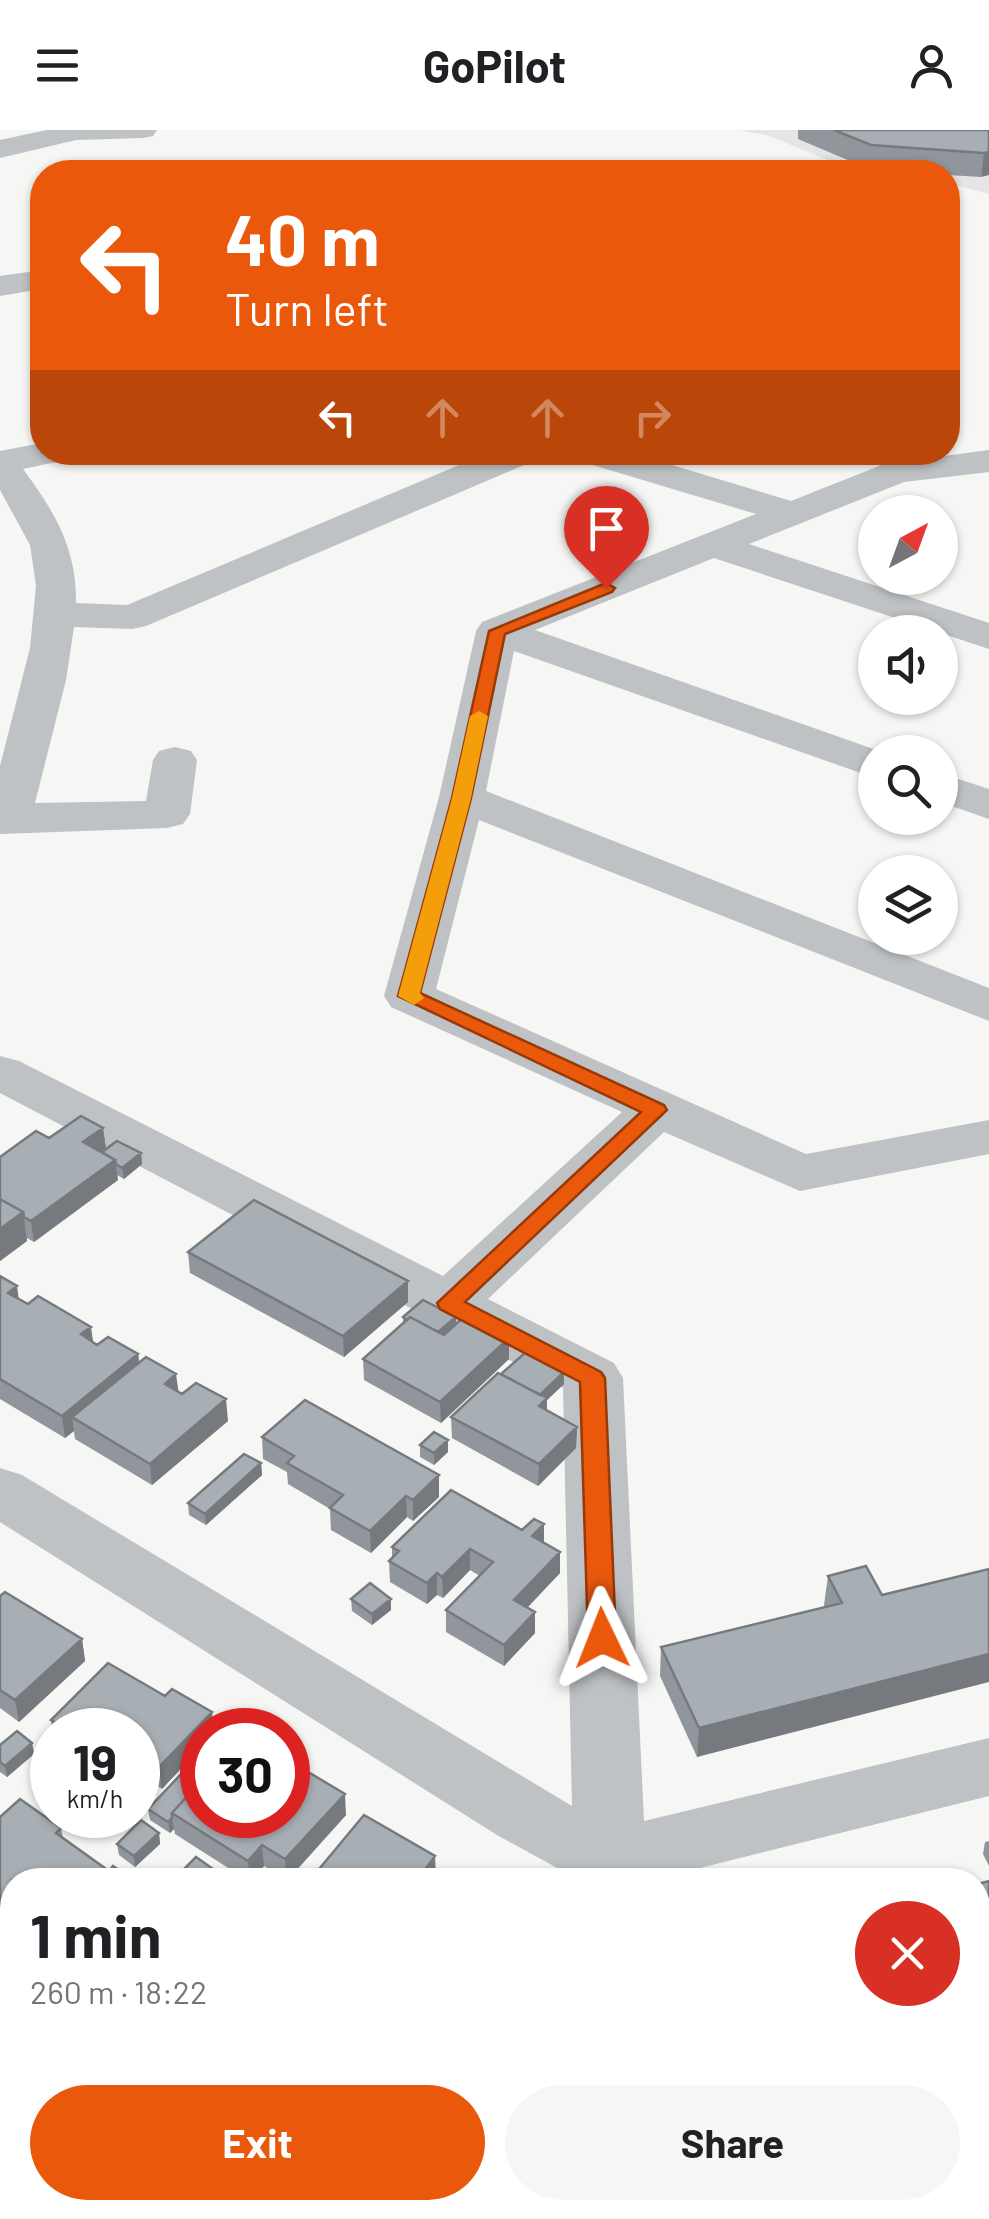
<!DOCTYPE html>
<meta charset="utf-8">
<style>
body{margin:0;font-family:Barlow,sans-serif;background:#f6f6f6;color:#202124;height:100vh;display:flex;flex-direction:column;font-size:38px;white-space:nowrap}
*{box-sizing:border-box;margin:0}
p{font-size:32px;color:#757577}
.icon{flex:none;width:55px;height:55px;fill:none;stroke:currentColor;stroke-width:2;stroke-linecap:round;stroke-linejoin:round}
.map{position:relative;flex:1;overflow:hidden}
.side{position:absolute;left:0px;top:1738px;width:990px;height:352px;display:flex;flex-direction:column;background:#fff;border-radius:40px 40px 0 0;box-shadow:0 2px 8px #0004}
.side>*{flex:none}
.hud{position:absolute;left:30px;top:30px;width:930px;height:305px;border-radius:40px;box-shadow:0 2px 8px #0004;background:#ea580c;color:#fff;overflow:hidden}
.needle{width:65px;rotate:41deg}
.fabs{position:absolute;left:858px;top:365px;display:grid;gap:20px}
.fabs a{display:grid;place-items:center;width:100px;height:100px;border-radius:50%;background:#fff;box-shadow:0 2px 8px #0004;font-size:50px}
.speed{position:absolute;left:30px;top:1578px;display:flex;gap:20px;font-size:50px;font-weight:700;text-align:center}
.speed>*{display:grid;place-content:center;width:130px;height:130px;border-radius:50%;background:#fff;box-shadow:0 2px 8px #0004;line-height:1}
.speed small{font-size:25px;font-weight:400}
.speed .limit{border:15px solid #d22;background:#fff;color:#111}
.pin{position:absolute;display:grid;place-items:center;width:85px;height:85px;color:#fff;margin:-102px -42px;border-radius:50% 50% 50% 0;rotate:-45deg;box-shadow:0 0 10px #0007}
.pin .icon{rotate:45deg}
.me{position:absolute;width:110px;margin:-55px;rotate:358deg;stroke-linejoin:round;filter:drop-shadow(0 0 8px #0008)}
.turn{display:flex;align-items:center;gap:35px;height:210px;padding:0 30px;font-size:45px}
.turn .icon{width:130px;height:130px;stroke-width:2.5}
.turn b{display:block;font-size:70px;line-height:85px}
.lanes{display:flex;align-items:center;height:95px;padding:0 30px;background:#0003;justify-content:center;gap:50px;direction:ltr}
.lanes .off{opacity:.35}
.round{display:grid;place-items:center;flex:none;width:105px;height:105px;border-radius:52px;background:#f6f6f6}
.overview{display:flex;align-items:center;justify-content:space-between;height:170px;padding:0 30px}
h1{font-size:60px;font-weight:700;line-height:75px}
.cta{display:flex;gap:20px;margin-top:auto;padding:20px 30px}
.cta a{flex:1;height:115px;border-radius:60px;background:#ea580c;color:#fff;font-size:40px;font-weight:700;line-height:115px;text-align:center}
.cta a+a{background:#f6f6f6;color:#202124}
header{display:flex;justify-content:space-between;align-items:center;height:130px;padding:0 30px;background:#fff;font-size:45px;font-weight:700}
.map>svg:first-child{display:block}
</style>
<header><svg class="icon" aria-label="menu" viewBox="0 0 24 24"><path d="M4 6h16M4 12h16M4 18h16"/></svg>GoPilot<svg class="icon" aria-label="person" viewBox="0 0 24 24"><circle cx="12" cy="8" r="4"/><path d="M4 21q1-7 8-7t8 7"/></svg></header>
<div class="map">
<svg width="989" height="2089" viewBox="0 0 989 2089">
<rect width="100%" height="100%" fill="#f6f6f4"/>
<path fill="#e4e5e4" d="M738,0h251v64l-41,-11v-11h-92l-89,-37z"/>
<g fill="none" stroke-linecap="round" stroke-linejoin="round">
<path fill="#bec2c5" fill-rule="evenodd" d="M47,0h110l-4,6 -10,2 -67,2 -76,18v-18z
M42,140v19l-42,7v-20z
M42,313v9h29l-5,8 -43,9c31,42 54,79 53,134l51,2 363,-153h51l-5,8 -390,166 -14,3 -58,-2 -8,53 -31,123 111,-2 7,-41 6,-9 16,-4 16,4 6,9 -7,54 -7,10 -16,4 -167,6v-68l30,-118 6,-62 -6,-41 -30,-55v-39z
M989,320v22l-85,10 -155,62 240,79v26l-275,-91 -179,72 347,122h-7v26l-361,-127 -28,140 503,197v33l-510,-201 -43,169 370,165 183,-34v34l-189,37 -136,-59 -176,167 126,64 9,15 21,443 345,-83v58l-337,84h-86l2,-6 -71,-39 -497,-313v-54l22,7 550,331 -9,-418 -563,-295v-37l19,5 424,215 179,-164 -231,-105 -7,-11 55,-199 37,-166 6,-9 274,-108 -180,-54 -5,-8h58l162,49 93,-37z
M940,643l49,16v30l-49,-17z
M0,1904l12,5v76l-12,-5z
M145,2078h93l5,11h-93z
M419,2078h82l-5,11h-82z"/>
</g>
<path fill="#90969b" d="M798,0h191l-8,47 -33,-2v-3h-29l-50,-3 -71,-30z
M103,998l3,21 35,4 1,11 -18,15 -7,-4 1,5 -84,62 -7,-4v3l-27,20v-104l49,-19z
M188,1122l220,29v21l-64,55 -154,-84z
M0,1146l19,23 78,46 41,9 1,8 39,30 50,29 -76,64 -77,-46 -1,-8 -9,7 -65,-39z
M403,1187h53v8l53,13v21l-68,64 -77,-43 -1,-21 40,-35z
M564,1242v12l-17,16v10l30,17 -1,21 -38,38 -86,-48 -1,-21 50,-43z
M262,1307l177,60 -26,24 -6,-4 -36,36 -40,-23 -1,-21 -42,-25 -1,-12 -24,-13z
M420,1315l28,7 -14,13 -14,-8z
M261,1333l1,12 -56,50 -17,-10 -1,-12z
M544,1394v18l16,31 -33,34 8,26 -31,33 -58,-34v-22l34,-34 -10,-6 -27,28 -6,-3 -10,9 -37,-22 -1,-21 3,-3v-11l130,-17z
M828,1446l54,19 -185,162 -37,-81 1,-29 164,-40 -1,-2z
M0,1466l82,43 3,22 -66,61 -19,-14z
M351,1469h40v11l-19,15 -20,-14z
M165,1566l37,34v16l-40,43 -24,-15v-44h-86l-1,-10z
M32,1613l2,11 -27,23 -7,-5v-27z
M148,1679l198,6 -58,65 -24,-14 -12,14h-5l-72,-46 -1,-5 -4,4 -20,-13z
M0,1687l61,11 2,10 46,33 24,9h-121v49l-12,-9z
M159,1703l1,11 -25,23 -16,-12 -2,-11z
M989,1711v25l-6,-12 2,-12z
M978,1967l6,17 -3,11 -3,1z
M978,2010l8,44 -4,16 7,19h-166l-1,-11h130v2l26,-2z
M555,2078h65l-1,10 -60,1z"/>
<path fill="#767a7e" d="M989,22v23l-8,2 3,-24z
M103,998l3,21 -20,14 -3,-21z
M141,1023l1,11 -18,15 -2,-11z
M115,1030l3,20 -84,62 -3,-21z
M23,1082l4,29 -27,20v-32z
M408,1151v21l-64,55 -1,-21z
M17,1156l3,21 -12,-14z
M456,1187v12l-20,17v-11z
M91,1197l3,21 -13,-14z
M509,1208v21l-68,64 -1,-21z
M138,1224l3,21 -69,42 2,14 -9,7 -3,-22z
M564,1242v12l-17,16 -1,20 -8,8v-31z
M176,1244l3,21 -14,-11z
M226,1269l2,22 -76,64 -2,-21z
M577,1297l-1,21 -38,38 1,-22z
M448,1310v12l-14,13v-12z
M261,1333l1,12 -56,50 -1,-11z
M439,1345v22l-26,24v-21z
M406,1366l1,21 -36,36 -1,-22z
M544,1394v22l-12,-10z
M470,1419v21l-27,28 -1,-21z
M560,1422v21l-46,49v-22z
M437,1443v22l-10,9v-21z
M391,1469v11l-19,15v-11z
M535,1482v21l-31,33v-21z
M82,1509l3,22 -66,61 -4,-22z
M989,1524v28l-292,75 2,-29z
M212,1582l2,18h-12v16l-40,43 -3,-22z
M32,1613l2,11 -27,23 -2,-11z
M345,1664l1,21 -59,65 -2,-21z
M172,1688l2,11 -4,4 -2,-11z
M159,1703l1,11 -25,23 -1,-11z
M262,1715l2,21 -12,14h-2l-2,-19z
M435,1726l1,21 -3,3h-16z
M989,1864v20l-11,3v-21z
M105,2078h10l1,11h-20z
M620,2078l-1,10 -3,1h-34z"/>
<path fill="#a8afb4" stroke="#767a7e" stroke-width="2.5" d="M834,0h155v22l-5,1 -113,-8z
M81,986l22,12 -20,14 32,18 -84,61 -7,-4 -1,-5 -23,-13v-42l36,-26 13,7z
M117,1011l24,12 -19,15 -6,-4 -1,-4 -13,-8z
M0,1069l23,13 -23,17z
M254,1070l154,81 -65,55 -155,-84z
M0,1146l17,10 -9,7 20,11 10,-8 53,31 -10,7 16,11 11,-8 30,17 -76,62 -62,-37z
M423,1170l33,17 -18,15 -28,-15 -3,3 -4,-3z
M466,1185l43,23 -69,64 -77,-43 47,-42 34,18z
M526,1222l38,20 -24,23 -39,-21z
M146,1227l30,17 -11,10 17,10 14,-11 30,16 -76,65 -78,-47z
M498,1243l49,25 -8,8 38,21 -38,37 -88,-47z
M305,1270l134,75 -26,25 -7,-4 -36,35 -40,-23 13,-13 -56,-32 7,-7 -32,-19z
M434,1302l14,8 -14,13 -14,-8z
M244,1324l17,9 -56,51 -17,-11z
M451,1360l71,40 12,-11 10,5 -12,12 28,16 -46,48 21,12 -31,33 -58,-35 47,-48 -23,-13 -28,28 -5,-4 -10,10 -38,-22 10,-10 -7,-4z
M866,1436l16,29 107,-26v85l-290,74 -38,-81 181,-44 -14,-27z
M370,1453l21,16 -19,15 -21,-15z
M5,1462l77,47 -67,61 -15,-10v-94z
M108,1533l57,33 7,-7 40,23 -53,55 -21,-13v-24h-71l-16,-10z
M231,1593l11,7h-18z
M17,1601l15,12 -27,23 -5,-4v-17z
M202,1622v28l-30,33v5l-4,4 -20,-13z
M288,1630l57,34 -60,65 -23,-14 -14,16 -76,-48 30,-33v35h86z
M20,1669l41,29 -5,5 53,38 4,-5 20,14h-121v31l-12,-9v-85z
M364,1685l71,41 -18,24h-107z
M141,1690l18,13 -25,23 -17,-12z
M196,1727l27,19 -5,4h-38l-4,-3z
M989,1751v113l-11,2v-112z
M978,1967l6,17 -6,1z
M0,1992l12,9v77h93l-9,11h-96z
M978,2010l8,44 -8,1z
M989,2069v20h-33l-4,-9 7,-2h19v-6z
M559,2078h59l-36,11h-19z
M662,2078h98l4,11h-121l-1,-5z
M828,2078h124l-42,2 2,9h-65v-3h-18z"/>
<path fill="#ea580c" stroke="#983908" stroke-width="2.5" d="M606,453l9,5 -3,4 -107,42 -34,164 -51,195 244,112 3,5 -202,192 136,70 4,6 11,260 -4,7 -10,4 -10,-4 -4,-7 -8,-256 -140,-73 -3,-6 204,-191 -243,-116 54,-198 37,-167z"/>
<path fill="#f59e0b" d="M479,581l9,5 -17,82 -51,195 4,5 -10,7 -16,-9 54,-198 18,-82z"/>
</svg>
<div class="fabs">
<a><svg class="needle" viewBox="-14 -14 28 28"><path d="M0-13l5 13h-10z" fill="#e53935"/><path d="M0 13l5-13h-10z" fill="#757577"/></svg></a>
<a><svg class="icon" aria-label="sound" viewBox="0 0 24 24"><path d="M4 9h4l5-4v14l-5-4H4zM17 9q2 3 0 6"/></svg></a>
<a><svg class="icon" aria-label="search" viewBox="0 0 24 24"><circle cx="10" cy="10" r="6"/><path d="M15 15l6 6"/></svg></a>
<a><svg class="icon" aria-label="layers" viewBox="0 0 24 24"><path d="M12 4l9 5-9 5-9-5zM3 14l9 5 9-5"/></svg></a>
</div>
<div class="speed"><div>19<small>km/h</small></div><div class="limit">30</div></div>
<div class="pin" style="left:606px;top:458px;background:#d93025"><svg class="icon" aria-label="arrive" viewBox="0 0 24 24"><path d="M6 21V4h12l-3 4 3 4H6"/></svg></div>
<svg class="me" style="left:602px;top:1508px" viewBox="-20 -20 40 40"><path d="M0-17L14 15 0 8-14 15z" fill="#ea580c" stroke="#fff" stroke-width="4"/></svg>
<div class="hud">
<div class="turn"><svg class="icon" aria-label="left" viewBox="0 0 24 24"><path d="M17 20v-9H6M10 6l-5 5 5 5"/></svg><div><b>40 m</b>Turn left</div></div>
<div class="lanes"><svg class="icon" aria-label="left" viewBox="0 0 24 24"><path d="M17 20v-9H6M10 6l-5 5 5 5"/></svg><svg class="icon off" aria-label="ahead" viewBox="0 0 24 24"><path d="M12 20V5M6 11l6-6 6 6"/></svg><svg class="icon off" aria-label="ahead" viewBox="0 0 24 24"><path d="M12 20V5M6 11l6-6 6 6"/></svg><svg class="icon off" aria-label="right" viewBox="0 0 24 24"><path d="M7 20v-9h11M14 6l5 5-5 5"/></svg></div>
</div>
<section class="side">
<div class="overview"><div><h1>1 min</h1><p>260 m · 18:22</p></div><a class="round" style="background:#d93025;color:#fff"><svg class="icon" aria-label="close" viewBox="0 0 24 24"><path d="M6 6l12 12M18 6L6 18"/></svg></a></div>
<div class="cta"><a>Exit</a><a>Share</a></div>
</section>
</div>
